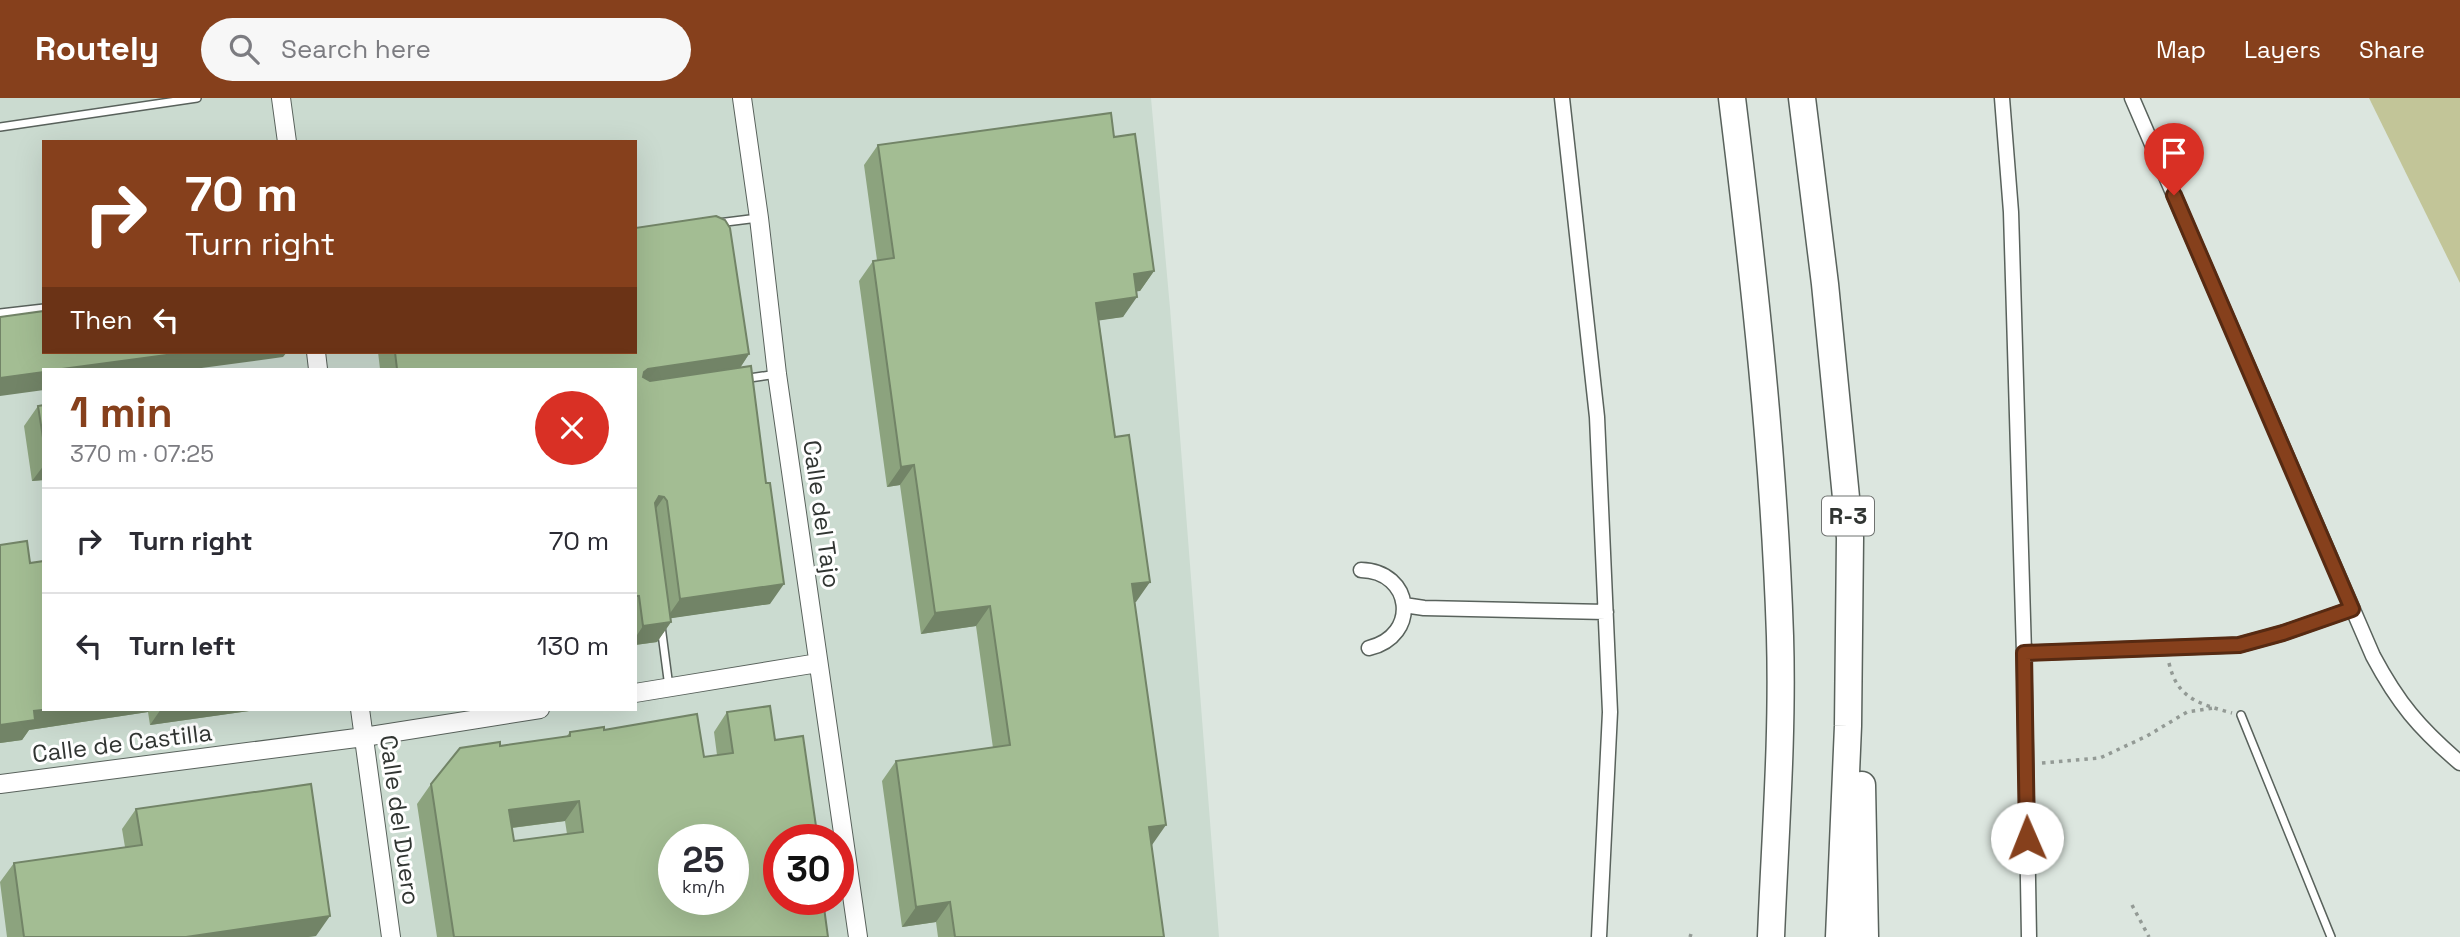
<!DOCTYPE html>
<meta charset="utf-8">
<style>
body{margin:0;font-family:"Space Grotesk",sans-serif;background:#f7f7f7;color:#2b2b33;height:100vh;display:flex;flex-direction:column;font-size:26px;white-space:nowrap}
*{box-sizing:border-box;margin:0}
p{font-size:23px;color:#7c7c81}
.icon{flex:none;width:38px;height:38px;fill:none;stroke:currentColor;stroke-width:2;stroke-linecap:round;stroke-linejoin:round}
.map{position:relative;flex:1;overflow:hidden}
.panel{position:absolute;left:42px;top:270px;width:595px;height:343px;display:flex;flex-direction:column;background:#fff;border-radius:0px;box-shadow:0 7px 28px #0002}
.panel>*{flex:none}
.banner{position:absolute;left:42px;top:42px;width:595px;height:214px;border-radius:0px;box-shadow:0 7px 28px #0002;background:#86401c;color:#fff;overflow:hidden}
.speed{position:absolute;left:658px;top:726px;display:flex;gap:14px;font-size:35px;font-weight:700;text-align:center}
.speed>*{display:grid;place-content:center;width:91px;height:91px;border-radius:50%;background:#fff;box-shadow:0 7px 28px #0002;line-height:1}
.speed small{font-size:18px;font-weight:400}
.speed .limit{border:10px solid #d22;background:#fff;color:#111}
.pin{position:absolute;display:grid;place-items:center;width:60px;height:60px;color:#fff;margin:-72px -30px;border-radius:50% 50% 50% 0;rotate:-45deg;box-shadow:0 0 7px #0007}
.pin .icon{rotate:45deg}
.me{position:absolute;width:77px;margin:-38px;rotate:359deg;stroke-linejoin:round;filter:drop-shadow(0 0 5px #0008)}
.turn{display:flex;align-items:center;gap:24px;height:147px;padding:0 28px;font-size:32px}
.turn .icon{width:91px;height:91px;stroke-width:2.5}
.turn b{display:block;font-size:49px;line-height:60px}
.then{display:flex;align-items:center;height:66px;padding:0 28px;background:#0003;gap:14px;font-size:26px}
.round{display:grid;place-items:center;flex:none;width:74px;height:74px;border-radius:37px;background:#f7f7f7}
.summary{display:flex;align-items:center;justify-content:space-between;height:119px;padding:0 28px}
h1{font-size:42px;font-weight:700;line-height:52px;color:#86401c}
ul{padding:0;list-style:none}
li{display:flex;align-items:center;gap:21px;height:105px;padding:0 28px;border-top:2px solid #e1e1e2}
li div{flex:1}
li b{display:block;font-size:26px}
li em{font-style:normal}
header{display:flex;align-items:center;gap:42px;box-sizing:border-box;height:98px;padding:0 35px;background:#86401c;color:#fff}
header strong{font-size:33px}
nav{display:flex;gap:38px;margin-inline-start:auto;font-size:24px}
.search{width:490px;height:63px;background:#f7f7f7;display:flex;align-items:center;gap:18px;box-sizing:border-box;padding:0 24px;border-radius:38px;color:#7c7c81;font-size:26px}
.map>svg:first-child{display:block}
</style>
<header>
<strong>Routely</strong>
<div class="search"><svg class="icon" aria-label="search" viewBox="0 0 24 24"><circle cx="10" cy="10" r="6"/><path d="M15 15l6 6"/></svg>Search here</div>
<nav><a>Map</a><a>Layers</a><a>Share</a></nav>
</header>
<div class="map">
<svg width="2460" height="839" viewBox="0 0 2460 839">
<rect width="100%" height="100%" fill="#dce6df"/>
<path fill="#cbdbd0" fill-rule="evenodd" d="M0,0h1151l19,210 49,629h-1219zM44,44h591v210h-591zM44,271h591v340h-591zM674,742h59v60h-59zM779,742h59v60h-59z"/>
<path fill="#c2c598" d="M2369,0h91v185z"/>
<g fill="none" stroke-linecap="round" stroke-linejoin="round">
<g stroke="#59625c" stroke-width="10">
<path id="service" d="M0,29l197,-29
M718,125l40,-5
M0,215l44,-5
M743,281l34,-5
M661,528l8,61
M2241,617l90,222"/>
</g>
<g stroke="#59625c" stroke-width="17">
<path id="minor" d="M1562,0l35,319 13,295 -11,225
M2002,0l9,114 13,441 5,284
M2132,0l241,558c25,47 46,72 87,107
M1361,472c52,1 59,66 8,78
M1404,507l20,3 182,4
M2024,555l215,-8 44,-12 69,-24"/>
</g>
<g stroke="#59625c" stroke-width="20">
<path id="tertiary" d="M281,0l6,44
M742,0l17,120 18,156 81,563
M316,254l2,17
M635,595l183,-30
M360,611l31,228
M0,686l364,-47 176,-28"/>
</g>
<g stroke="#59625c" stroke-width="29">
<path id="motorway" d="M1732,0c22,179 42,358 48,538 3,100 -5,201 -9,301
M1802,0l23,186 25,254 -2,188 -9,211
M1862,687l3,152"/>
</g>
<path stroke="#939a95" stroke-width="3.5" stroke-dasharray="3.5 5" stroke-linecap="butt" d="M2169,565c8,36 31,41 63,50
M2042,665l58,-5 47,-22 40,-24 26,-4
M2132,807l17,32
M1690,839l1,-3"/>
<use href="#service" stroke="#fff" stroke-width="7"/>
<use href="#minor" stroke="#fff" stroke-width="14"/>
<use href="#tertiary" stroke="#fff" stroke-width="18"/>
<use href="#motorway" stroke="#fff" stroke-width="26"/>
</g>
<path fill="#8ca37e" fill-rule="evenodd" d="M1114,39l40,134 -14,20h-4l-13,26 -24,3 16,117 35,145 -16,20 17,243 13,92h-226l-2,-15 -34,5 -20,-146 14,-20 97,-13 -17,-122 -55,8 -21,-149 -13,2 -28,-206 14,-20 4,-1 -13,-95 14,-20z
M378,254h257l114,2 -9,14 30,236 -100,14 1,4 -14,20 -22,3v-276h-255z
M44,307v75l-12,1 -8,-55 14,-20z
M0,447l30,18 14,146h220l-114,16 -2,-13 -119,18 -7,10 -22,3z
M727,614l52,128 49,97h-391l-20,-133 14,-20 69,-38 66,-9 4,-5 34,-2 100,27 13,-2 -3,-23zM565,723l2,13 -53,7 -2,-13z
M136,711l180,127 -8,1h-301l-7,-55 14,-19 111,-16 -3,-18z"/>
<path fill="#728467" d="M1154,173l-14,20 -21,3 15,-20z
M1137,199l-14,20 -41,6 14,-20z
M189,254h98l-4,5 -89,12h-132z
M749,256l-13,20 -101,15 9,-17 4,-3z
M44,274v18l-44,6v-18z
M44,367v15l-12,1z
M914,367l-14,20 -13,2 14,-20z
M659,398l5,1 -14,20 -4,-1z
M1150,484l-14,20 -18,2 14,-20z
M784,486l-14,20 -104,15 14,-20z
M990,508l-14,20 -55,8 14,-21z
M671,524l-14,20 -22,3v-7l8,-12z
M51,611h100l-3,3 -119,18 -7,10 -22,3v-18l34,-14z
M161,611h103l-114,16z
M579,703l-14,20 -70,9 14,-20z
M1166,727l-14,20 -3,-18z
M950,804l-14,20 -34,5 14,-20z
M330,818l-14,20 -8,1h-122z"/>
<path fill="#a3bd93" stroke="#728467" stroke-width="2" fill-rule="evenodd" d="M1111,15l3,24 21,-3 19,137 -20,3 3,23 -41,6 19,134 14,-2 21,147 -18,2 34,241 -17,2 15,110h-209l-5,-35 -34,5 -20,-146 114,-16 -20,-139 -55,7 -21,-148 -13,2 -28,-206 21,-3 -16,-113z
M716,118l9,4 5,8 19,126 -101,15 -4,3 -1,5 7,4 101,-15 15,117h4l14,101 -104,15 -13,-98 -3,-4 -5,-1 -4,7 16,119 -28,4 -4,-30h-4v-227h-238l-2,-17h240v-124z
M44,213v41h145l-127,17h-18v3l-44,6v-61z
M44,307v39l-6,-38z
M27,443l3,22 14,-2v148h7l-17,2 1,9 -35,5v-180z
M770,608l5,34 28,-4 15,104h-39v60h44l5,37h-374l-23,-153 29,-36 40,-6v4l70,-10v-4l34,-5v3l93,-16 7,43 29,-4 -6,-41zM579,703l4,31 -69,9 -5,-31zM674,742h59v60h-59z
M311,686l19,132 -144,21h-162l-10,-74 128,-18 -6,-36z"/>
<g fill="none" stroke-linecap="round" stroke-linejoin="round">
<g stroke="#572a12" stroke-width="18">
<path id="route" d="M2027,740l-3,-185 215,-8 44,-12 69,-24 -178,-414"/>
</g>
<use href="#route" stroke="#86401c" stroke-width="12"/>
</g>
<g text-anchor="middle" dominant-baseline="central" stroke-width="6" stroke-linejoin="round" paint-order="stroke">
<rect fill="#fff" stroke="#6f7270" stroke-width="2" x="1822" y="398.5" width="52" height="39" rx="5"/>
<g font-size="23" font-weight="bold" fill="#313532">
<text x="1848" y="418">R-3</text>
</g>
<g font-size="24" fill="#313532" stroke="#fff">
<text transform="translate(822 416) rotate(82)">Calle del Tajo</text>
<text transform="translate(122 645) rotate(-7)">Calle de Castilla</text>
<text transform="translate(400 722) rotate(82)">Calle del Duero</text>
</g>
</g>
</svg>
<div class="speed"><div>25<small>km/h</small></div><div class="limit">30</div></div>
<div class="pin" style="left:2174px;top:97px;background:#d93025"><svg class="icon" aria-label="arrive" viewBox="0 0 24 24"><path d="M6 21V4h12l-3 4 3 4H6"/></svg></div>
<svg class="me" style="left:2027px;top:740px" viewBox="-20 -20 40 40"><circle r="19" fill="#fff"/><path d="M0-13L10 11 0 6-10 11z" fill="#86401c"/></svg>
<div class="banner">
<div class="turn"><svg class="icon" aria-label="right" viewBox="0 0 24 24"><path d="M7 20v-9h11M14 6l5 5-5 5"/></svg><div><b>70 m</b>Turn right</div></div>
<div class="then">Then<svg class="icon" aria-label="left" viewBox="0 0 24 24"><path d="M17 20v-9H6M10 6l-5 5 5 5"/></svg></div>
</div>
<section class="panel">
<div class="summary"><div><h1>1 min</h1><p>370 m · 07:25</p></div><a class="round" style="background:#d93025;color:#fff"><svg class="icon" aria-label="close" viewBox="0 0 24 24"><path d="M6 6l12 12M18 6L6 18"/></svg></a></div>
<ul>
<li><svg class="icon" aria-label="right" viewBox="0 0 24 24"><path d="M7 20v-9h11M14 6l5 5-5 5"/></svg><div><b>Turn right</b></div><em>70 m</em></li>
<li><svg class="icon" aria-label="left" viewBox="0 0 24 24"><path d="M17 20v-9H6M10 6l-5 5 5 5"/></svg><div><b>Turn left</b></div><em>130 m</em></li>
</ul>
</section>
</div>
